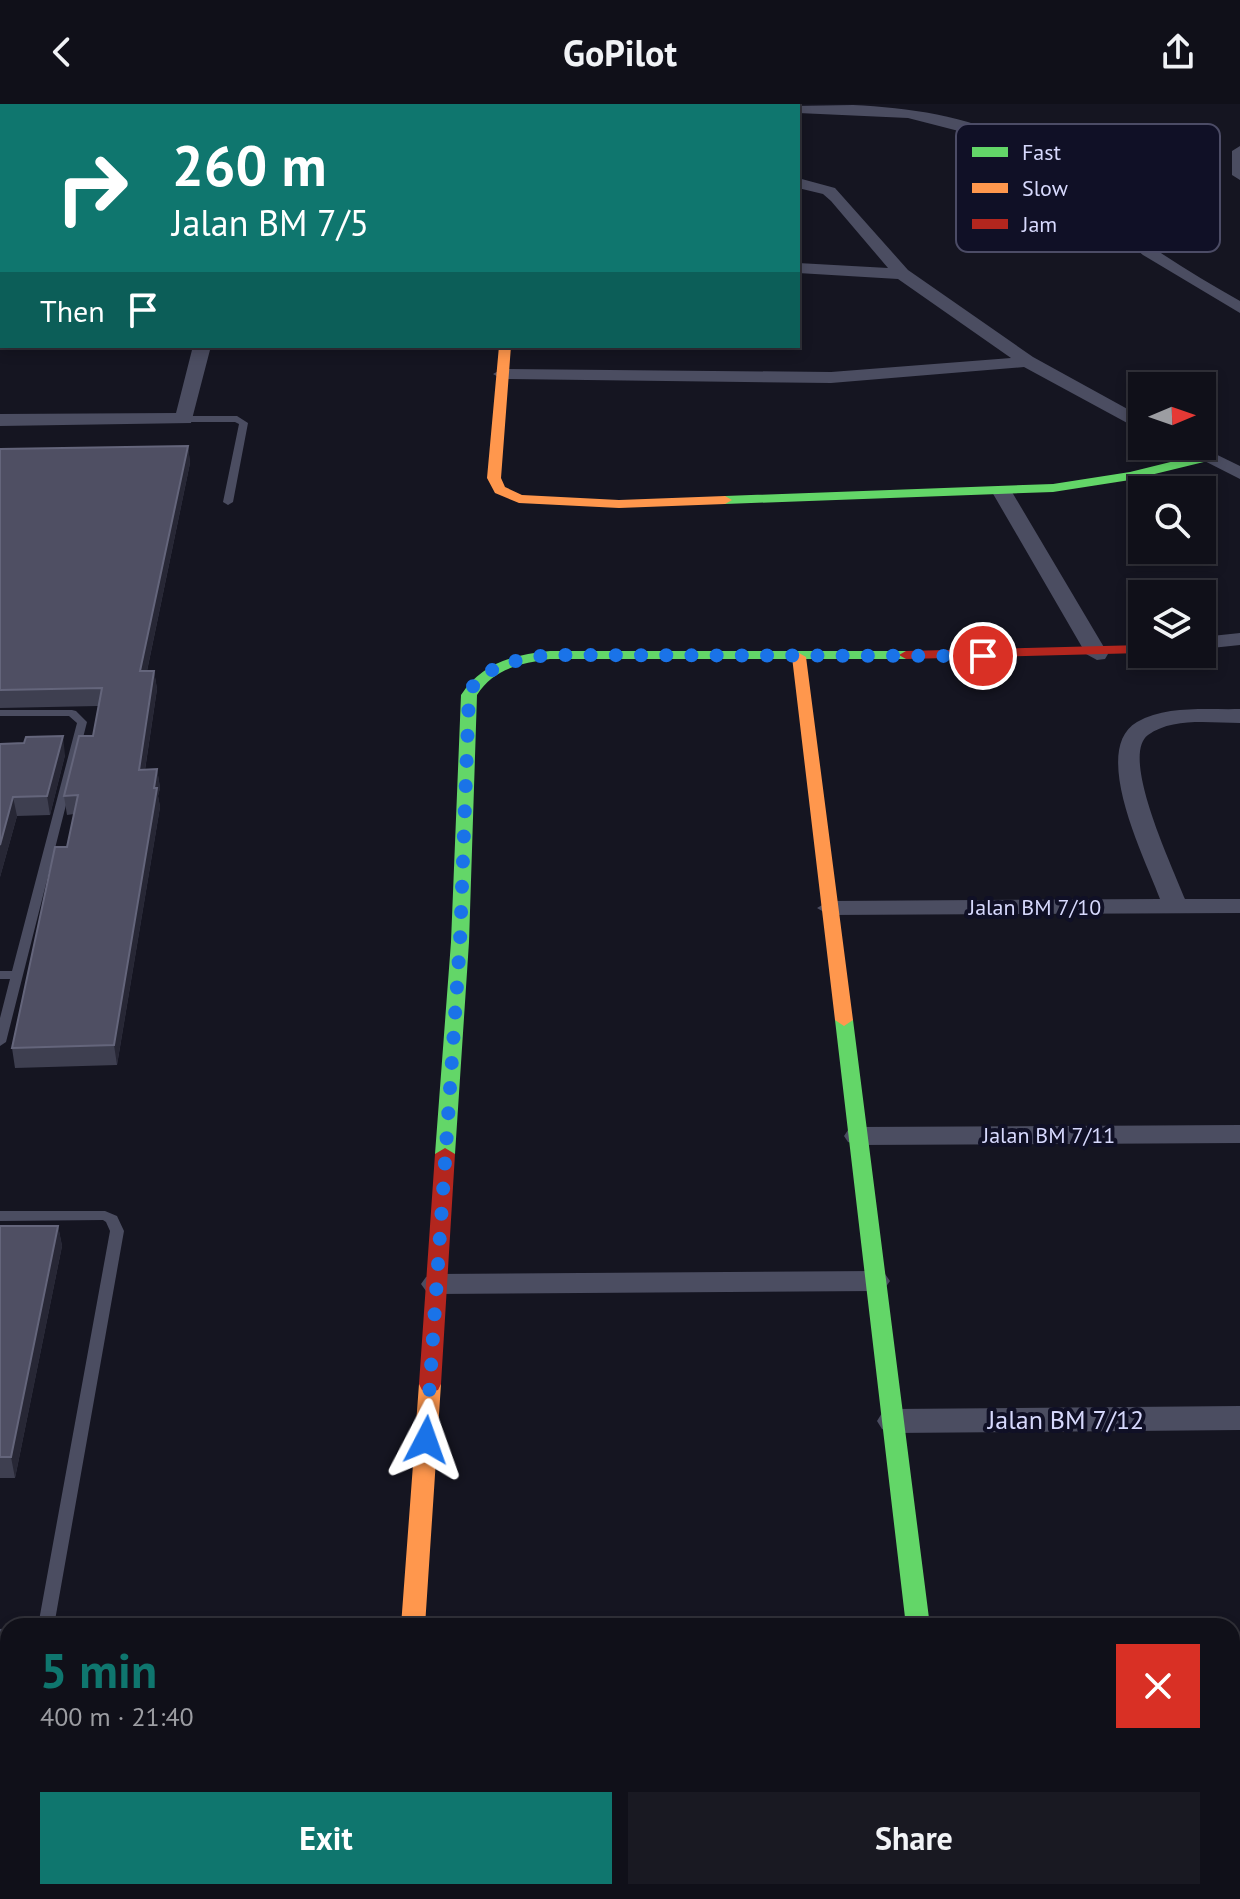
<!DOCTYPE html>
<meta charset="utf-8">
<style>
body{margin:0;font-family:"PT Sans",sans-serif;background:#191922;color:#f1f3f6;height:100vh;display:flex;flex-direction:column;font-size:30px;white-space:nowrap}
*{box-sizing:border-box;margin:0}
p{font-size:26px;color:#9c9da2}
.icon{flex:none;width:44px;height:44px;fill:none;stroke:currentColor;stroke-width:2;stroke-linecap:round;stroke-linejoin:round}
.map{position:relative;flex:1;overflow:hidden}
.side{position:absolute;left:0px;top:1514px;width:1240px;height:282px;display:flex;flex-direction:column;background:#101019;border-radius:24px 24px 0 0;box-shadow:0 4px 12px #0003,0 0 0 2px #303038}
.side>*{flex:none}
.guide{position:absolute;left:0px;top:0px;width:800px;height:244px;box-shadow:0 4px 12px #0003,0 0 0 2px #303038;background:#0f766e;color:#fff;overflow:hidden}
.needle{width:52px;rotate:88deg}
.controls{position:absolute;left:1128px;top:268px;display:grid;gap:16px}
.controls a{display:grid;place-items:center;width:88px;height:88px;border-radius:0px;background:#101019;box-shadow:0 4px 12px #0003,0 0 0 2px #303038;font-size:40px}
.pin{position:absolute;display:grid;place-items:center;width:68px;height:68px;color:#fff;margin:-34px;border:4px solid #fff;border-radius:50%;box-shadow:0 2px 8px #0007}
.me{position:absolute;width:88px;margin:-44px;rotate:4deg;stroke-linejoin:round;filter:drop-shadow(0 0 6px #0008)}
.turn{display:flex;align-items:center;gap:28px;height:168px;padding:0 40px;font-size:36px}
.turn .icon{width:104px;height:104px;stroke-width:2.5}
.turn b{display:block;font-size:56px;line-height:68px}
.then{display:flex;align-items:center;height:76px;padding:0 40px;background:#0003;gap:16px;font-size:30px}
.round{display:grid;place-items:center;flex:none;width:84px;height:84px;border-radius:0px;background:#191922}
.headline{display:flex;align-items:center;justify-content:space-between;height:136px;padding:0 40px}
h1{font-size:48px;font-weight:700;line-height:60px;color:#0f766e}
.cta{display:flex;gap:16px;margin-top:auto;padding:16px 40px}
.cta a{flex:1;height:92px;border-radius:0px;background:#0f766e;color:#fff;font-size:32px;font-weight:700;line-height:92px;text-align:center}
.cta a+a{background:#191922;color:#f1f3f6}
header{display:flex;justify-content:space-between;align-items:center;height:104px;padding:0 40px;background:#101019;font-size:36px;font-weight:700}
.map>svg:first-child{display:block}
</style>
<header><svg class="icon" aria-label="back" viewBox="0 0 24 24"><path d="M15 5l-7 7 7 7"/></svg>GoPilot<svg class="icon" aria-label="share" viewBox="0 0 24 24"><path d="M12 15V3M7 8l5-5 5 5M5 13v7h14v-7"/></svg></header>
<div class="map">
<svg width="1240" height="1795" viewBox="0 0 1240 1795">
<rect width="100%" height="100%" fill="#151521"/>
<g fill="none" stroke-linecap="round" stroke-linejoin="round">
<path fill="#4b4d61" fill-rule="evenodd" d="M237,312l11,7 -15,79 -5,3 -5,-3 16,-78 -4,-2h-51l-4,-3 4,-3z
M0,606h72l4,1 11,11 -81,320 -6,4v-28l10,-39h-10v-8h12l65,-248 -8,-7h-69z
M0,1107h105l12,5 7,15 -70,395h-16l72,-395 -4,-9 -3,-2 -103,1z
M8,1524v12l-8,1v-12z
M8,1723v53l-2,4 -6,3v-54l2,-4z"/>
<path fill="#4b4d61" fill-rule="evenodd" d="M120,0h14v2h-14z
M281,0h14v2h-14z
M853,1c56,3 113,10 165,37 37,20 67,52 100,79 37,31 80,56 122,80v12l-97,-58 -113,-92 -48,-26 -74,-19 -110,-5v-7h-5z
M1240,42v34l-8,-5v-24z
M798,74l37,10 73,82 125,87 109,60v14l-118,-64 -193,16 -329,-4 -9,-5 9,-5 329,3 180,-14 -113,-79 -100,-6v-10l90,5 -57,-67 -8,-7 -25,-6z
M0,139h2v10h-2z
M193,242h18l-20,77 -191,3v-12l176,-1z
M1175,342h24l41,20v13z
M1002,382l10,6 96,162 -3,5 -8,1 -11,-6 -94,-162z
M1240,529v12l-38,4v-12z
M1240,605v14c-29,0 -67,-6 -92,12 -29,21 26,135 37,164h55v14l-411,2 -12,-7 12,-7 331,-2c-14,-39 -71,-149 -23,-177 30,-17 70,-12 103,-13z
M1240,1021v18l-382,2 -10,-3 -4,-6 4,-6 10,-3z
M875,1167l10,3 5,7 -5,7 -10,3 -439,3 -10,-3 -5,-7 5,-7 10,-3z
M1240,1302v24l-347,3 -11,-4 -5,-8 5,-8 11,-4z
M1232,1668h8v30h-8z
M376,1788h38l-1,7h-38z
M932,1788h38l1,7h-38z"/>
<path fill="#63d668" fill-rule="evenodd" d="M1207,349l7,4 -2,3 -82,20 -77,12 -328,12 -7,-4 7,-4 328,-12 77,-12z
M550,547h356l7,4 -7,4h-356c-29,4 -57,10 -73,36l-8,247 -14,212 -10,6 -10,-6 16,-212 10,-247c21,-32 52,-40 89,-44z
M844,910l9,6 77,606h-24l-71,-606z"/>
<path fill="#ff974d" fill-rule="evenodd" d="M499,242h12l-10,132 4,9 17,8 97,5 106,-4 7,4 -7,4 -106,4 -100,-5 -24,-10 -8,-15z
M799,549l7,4 47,363 -9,6 -9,-6 -43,-363z
M430,1272l8,2 3,6 -16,242h-24l18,-242 3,-6z"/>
<path fill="#b3261e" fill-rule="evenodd" d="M1142,541v8l-236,6 -7,-4 7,-4z
M445,1044l10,6 -14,230 -3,6 -8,2 -8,-2 -3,-6 16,-230z"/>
</g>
<path fill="#3e3f50" d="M188,342l2,17 -43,208h7l3,18 -12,81 12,-1 3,19 -2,8 2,11 -43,258 -102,3 -3,-20 55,-201 7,-33 -7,1 -3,-19 29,-60 5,-30 -98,2v-259z
M0,640l65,11 -15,60 -33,1 -17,61z
M0,1122h58l4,20 -47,232h-15z"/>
<path fill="#272735" d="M188,342l2,17 -47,227 -3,-19z
M154,567l3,18 -15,100 -3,-19z
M63,632l2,19 -15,60 -3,-19z
M157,665l3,19 -2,8 2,11 -43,258 -3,-20z
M13,693l4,19 -17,61v-32z
M58,1122l4,20 -47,232 -4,-21z"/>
<path fill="#4f4f63" stroke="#64657b" stroke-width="2" d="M188,342l-48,225h14l-15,99 18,-1 -3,19h3l-43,257 -102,3 43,-201h12l11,-52 -14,1 15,-60h14l9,-48 -102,2v-241z
M63,632l-16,60 -34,1 -13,48v-101l24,-1 2,-6z
M0,1122h58l-47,231h-11z"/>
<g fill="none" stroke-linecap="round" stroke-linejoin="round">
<path stroke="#1a73e8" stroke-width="14" stroke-dasharray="0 25.2" d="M426,1336l34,-498 9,-247c8,-28 55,-38 81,-40l433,1"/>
</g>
<g text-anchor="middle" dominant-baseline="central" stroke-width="8" stroke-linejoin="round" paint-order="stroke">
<g font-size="22" fill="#d7d9fd" stroke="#101026">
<text x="1035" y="803">Jalan BM 7/10</text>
<text x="1049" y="1031">Jalan BM 7/11</text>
</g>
<g font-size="26" fill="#d7d9fd" stroke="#101026">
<text x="1066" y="1315">Jalan BM 7/12</text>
</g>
</g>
<rect x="956" y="20" width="264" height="128" rx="12" fill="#101026" stroke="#4c4c66" stroke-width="2"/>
<rect x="972" y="43" width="36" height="10" fill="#63d668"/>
<rect x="972" y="79" width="36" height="10" fill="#ff974d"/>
<rect x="972" y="115" width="36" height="10" fill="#b3261e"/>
<g font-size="22" fill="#d7d9fd">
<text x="1022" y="56">Fast</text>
<text x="1022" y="92">Slow</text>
<text x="1022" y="128">Jam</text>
</g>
</svg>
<div class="controls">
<a><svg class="needle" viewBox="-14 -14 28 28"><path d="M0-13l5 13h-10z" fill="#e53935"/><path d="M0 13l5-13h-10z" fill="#9c9da2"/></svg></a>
<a><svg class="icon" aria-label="search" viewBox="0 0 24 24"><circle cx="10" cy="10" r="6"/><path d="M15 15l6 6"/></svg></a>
<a><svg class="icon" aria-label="layers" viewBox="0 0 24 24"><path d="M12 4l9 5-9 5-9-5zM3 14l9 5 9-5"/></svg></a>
</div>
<div class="pin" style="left:983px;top:552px;background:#d93025"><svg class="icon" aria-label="arrive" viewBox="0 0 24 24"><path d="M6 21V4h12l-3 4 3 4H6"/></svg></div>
<svg class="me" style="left:426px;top:1336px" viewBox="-20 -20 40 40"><path d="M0-17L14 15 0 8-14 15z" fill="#1a73e8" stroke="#fff" stroke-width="4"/></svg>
<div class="guide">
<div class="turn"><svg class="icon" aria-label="right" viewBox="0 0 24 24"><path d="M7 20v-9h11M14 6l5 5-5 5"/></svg><div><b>260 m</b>Jalan BM 7/5</div></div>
<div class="then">Then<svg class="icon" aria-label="arrive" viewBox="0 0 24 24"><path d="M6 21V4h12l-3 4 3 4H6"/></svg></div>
</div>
<section class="side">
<div class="headline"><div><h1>5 min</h1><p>400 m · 21:40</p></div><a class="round" style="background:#d93025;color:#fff"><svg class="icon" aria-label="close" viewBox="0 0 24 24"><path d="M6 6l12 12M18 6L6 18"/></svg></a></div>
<div class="cta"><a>Exit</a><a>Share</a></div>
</section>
</div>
